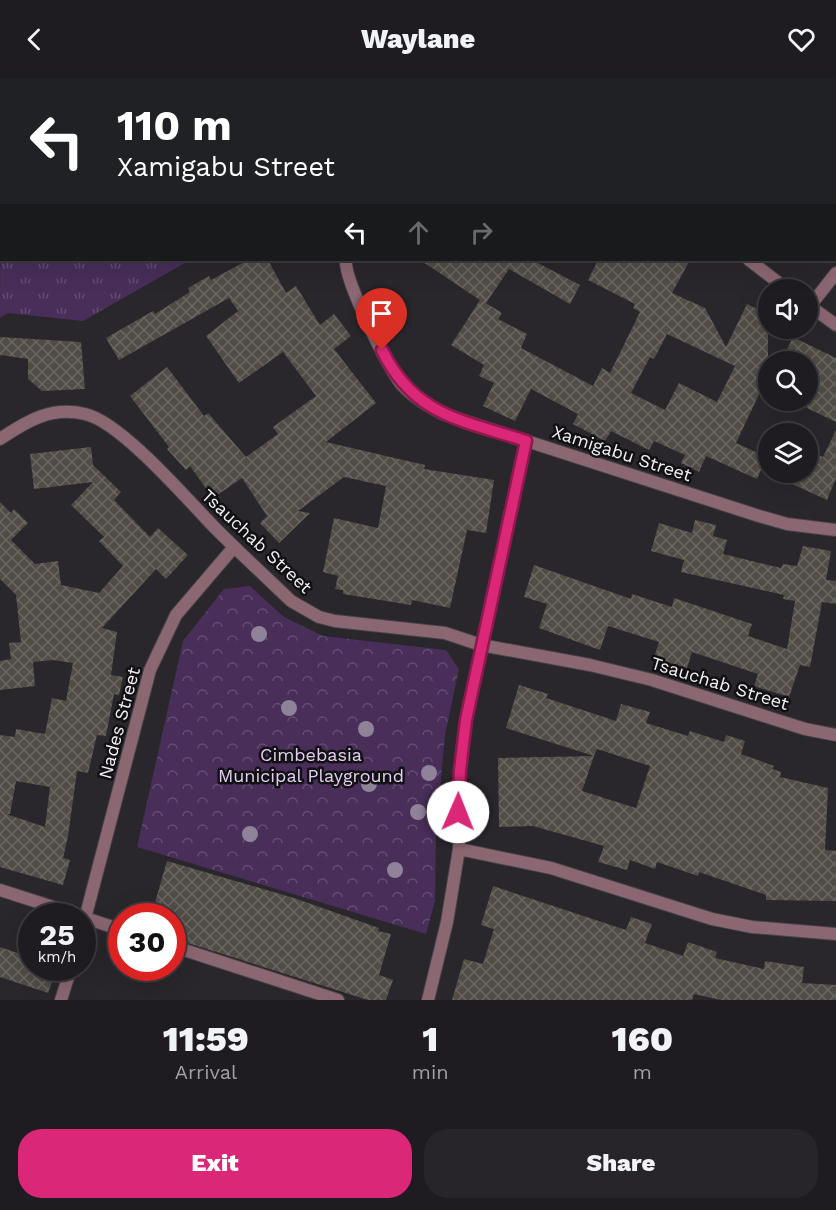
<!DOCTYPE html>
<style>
body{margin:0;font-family:"Work Sans",sans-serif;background:#27252a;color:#f1f3f6;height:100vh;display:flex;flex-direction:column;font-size:22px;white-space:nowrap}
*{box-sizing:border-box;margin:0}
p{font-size:20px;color:#a1a1a5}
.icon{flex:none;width:33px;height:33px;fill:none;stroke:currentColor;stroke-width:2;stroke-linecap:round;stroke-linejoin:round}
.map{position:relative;height:922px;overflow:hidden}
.panel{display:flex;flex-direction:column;background:#1f1c21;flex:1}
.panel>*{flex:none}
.guide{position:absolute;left:0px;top:0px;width:837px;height:183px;box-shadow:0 6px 24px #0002,0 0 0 2px #3c3a3f;background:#202124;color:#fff;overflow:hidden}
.buttons{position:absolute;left:758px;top:201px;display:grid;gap:12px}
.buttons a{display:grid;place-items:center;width:60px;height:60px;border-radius:50%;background:#1f1c21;box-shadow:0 6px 24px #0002,0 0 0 2px #3c3a3f;font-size:30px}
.speed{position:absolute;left:18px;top:825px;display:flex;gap:12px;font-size:30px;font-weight:700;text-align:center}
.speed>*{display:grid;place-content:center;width:78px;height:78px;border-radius:50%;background:#1f1c21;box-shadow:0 6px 24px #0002,0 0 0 2px #3c3a3f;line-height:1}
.speed small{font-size:15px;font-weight:400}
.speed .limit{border:9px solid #d22;background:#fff;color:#111}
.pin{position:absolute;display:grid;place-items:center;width:51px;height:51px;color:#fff;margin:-62px -26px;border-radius:50% 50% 50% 0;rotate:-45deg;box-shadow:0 0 6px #0007}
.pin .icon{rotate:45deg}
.me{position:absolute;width:66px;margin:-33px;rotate:1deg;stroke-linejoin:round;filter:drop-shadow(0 0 4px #0008)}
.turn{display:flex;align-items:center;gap:21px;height:126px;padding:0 18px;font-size:27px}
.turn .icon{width:78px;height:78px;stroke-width:2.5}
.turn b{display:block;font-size:42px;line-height:51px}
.lanes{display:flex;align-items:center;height:57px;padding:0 18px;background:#0003;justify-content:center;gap:30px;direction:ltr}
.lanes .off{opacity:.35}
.eta{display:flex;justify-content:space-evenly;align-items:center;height:102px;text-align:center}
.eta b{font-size:36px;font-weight:800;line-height:42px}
.action{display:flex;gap:12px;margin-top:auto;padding:12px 18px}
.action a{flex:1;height:69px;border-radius:24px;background:#db2777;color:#fff;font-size:24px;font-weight:800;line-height:69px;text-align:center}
.action a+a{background:#27252a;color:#f1f3f6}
header{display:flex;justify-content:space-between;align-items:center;height:78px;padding:0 18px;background:#1f1c21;font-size:27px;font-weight:800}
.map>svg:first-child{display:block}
</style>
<header><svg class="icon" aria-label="back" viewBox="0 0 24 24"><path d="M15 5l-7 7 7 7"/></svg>Waylane<svg class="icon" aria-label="heart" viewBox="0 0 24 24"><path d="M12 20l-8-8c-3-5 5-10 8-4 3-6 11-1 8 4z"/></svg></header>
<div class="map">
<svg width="836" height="922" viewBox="0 0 836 922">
<defs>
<pattern id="grass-tufts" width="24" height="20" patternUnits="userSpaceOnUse" patternTransform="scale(1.5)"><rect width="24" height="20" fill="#482e59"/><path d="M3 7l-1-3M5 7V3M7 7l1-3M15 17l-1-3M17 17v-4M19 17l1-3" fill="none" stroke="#634d71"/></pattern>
<pattern id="park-crowns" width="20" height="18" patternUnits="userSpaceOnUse" patternTransform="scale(1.5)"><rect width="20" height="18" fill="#482e59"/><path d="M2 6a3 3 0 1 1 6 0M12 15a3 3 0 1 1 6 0" fill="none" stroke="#634d71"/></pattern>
<pattern id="building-cross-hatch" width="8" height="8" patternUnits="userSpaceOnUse" patternTransform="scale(1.5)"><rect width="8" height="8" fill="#514c46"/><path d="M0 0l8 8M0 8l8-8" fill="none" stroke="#6a6661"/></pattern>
</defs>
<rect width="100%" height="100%" fill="#29262c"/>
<path fill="url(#grass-tufts)" d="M1,80l1,102h188l-107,61 -75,-8 -8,5z"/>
<path fill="url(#park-crowns)" d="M250,508l34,31 39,19 123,14 13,19 -14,66 -9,95 -1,71 -9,33 -289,-87 46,-206 41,-52z"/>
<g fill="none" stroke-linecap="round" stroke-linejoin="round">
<path stroke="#336fa6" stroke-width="40" d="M178,2l1,-2
M0,146l2,-1"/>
</g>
<path fill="url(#building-cross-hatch)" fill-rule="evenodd" d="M248,182h20l18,33 10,-7 24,39 14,-11 17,22 -17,13 42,54 -50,39 99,23 -1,4 70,11 -8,53 -19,-3 -17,78 -38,-8 -1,5 -68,-11v-4l-8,-1 3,-13 -15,-4 11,-54 44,10 8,-42 -42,-9 -46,34 12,2 -31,30 -19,-20 7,-7 -25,-38 -29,20 -23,-32 -4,4 -19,-21 2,-2 -39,-51 37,-29 37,49 4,-3 38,44 32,-23 -5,-7 43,-31 -33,-44 -44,31 -33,-47 32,-25 -9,-13 -110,62 -13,-22 47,-27 2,3 35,-22 -2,-4 21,-12 2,4z
M420,182h112l48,25 -10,19 -61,-35 -23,34 16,10 -4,6 29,15 -6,14 72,38 9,-18 8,5 30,-61 -7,-4 2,-4 -47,-24 10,-20h92l-18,33 33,15 21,39 21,-43 21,10v79l-7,-3 -25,53 31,14 -10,22 -51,-23 -7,16 -18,-9 4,-8 -31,-14 -5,9 -38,-19 -6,10 -32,-17 5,-10 -47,-25 -16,32 -32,-15 11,-23 -15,-7 5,-11 -33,-20 29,-45zM667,256l68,32 -18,36 -38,-19 -14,27 -34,-17 19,-36 4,2z
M0,259l81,5 4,47 -43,2 -14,-12v-20l-28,-4z
M793,259l43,21v64l-29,-14v-46h-26z
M836,352v48l-9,22 -61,-28h41v-22l16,7z
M91,369l2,18 28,27 -7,8 36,37 8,-9 30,27 -22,24 -10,-10 -54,59 15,4 -6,43 12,2 -4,18 -5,-1 -8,42 -9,-1 -9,38 -11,-2 -9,65 -5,22 7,2 -7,25 -63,-18v-132l15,2 1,-8 29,5 7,-36 14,3 7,-38 -20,-3 -20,2 2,24 -35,4v-29l11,-2 -2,-16 12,-1 -5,-47 -16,-16v-77l11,11 3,-4 14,14 -17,17 24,24 23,-3 3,24 38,8 24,-27 -24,-25 5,-4 -33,-32 22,-23 -59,7 -4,-35zM16,703l34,6 -5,40 -39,-13h4z
M695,442l21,5 -3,11 14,4 -4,14 58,14 2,-4 14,2 6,-20 28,5 -5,29 10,1v23l-14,-2 -12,65 -10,-2 -11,32 -35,-11 4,-12 -66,-22 -5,16 -33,-10 5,-16 -51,-16 -8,24 -61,-22 8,-24 -23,-7 10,-32 97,34 1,-5 40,13 2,-9 78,26 -4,12 39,13 8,-48 -12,-2 1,-4 -103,-23 3,-12 -33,-9 8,-28 33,10z
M519,607l29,9 -2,4 70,23 5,-17 29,8 -4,11 42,13 2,-5 34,11 2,-7 19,6 -4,13 33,12 -2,3 9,3 -1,5 48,11 -3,62 11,1v50l-70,-1v-5l-67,-23 -1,4 -41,-14 -2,7 -25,-9 -3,10 -29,-8 6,-16 -71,-20 -34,1 -1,-69 96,-2 -12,35 54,17 14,-42 -53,-17 -3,7 -88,-28z
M167,783l127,37 85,30 -1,3 13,3 -12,41 14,5 -7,20h-18l-196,-62v-22h-21z
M493,808l133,44 5,-13 21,7 -7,19 38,13 5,-14 29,10 -2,6 49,11 1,-8 39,6 -2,16 34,2v15h-115l-27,-6 -2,6h-240l12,-41 19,5 11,-35 -13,-4z
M0,869l32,11v10h25l-9,25 -48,-16z"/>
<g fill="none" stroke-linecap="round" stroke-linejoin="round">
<g stroke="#454248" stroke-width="14">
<path id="street" d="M346,182c-2,20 42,108 56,125 12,13 26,21 41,29l316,102 28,8 49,6
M749,182l39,30
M807,226l29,21
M810,228l26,-33
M0,361c27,-18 51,-33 85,-25 36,8 102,85 130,114 25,25 51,49 76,73l28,16 16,4 110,12 36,12 109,20 62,15 153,49 31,6
M459,771l92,19 161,51 40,8 84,7
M0,812l81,26
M82,839l40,13
M82,852l68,-260 26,-55 58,-68
M172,868l166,54
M61,922l10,-32
M428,922l19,-78 12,-73 1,-79 6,-50 60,-279"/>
</g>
<use href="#street" stroke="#8b6771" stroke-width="12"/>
</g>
<g fill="#8f8299">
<circle cx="259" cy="556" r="8"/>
<circle cx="289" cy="630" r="8"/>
<circle cx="366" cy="651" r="8"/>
<circle cx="429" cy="695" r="8"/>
<circle cx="369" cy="706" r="8"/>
<circle cx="418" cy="734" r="8"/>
<circle cx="250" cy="756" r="8"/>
<circle cx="395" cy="792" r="8"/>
</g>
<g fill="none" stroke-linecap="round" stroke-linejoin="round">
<g stroke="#8e194d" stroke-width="15">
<path id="route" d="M382,272c32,66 80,70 144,91l-60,279 -6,50 -2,42"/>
</g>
<use href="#route" stroke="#db2777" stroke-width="10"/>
</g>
<g text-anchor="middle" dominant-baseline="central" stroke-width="5" stroke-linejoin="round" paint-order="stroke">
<g font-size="18" fill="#f1eff3" stroke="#111012">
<text transform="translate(622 375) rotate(18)">Xamigabu Street</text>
<text transform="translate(257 463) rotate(43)">Tsauchab Street</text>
<text transform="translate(720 605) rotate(17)">Tsauchab Street</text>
<text transform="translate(119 645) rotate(-75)">Nades Street</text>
</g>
<g font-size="18" fill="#e3cef3" stroke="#111012">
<text x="311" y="676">Cimbebasia<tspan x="311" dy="21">Municipal Playground</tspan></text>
</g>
</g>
</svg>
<div class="buttons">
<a><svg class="icon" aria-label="sound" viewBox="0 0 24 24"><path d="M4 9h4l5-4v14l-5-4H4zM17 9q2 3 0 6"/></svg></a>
<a><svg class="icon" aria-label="search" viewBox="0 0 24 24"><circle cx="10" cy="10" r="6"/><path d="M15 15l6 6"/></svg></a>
<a><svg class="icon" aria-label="layers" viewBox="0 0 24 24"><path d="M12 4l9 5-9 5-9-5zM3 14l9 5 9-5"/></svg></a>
</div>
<div class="speed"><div>25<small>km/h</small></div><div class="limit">30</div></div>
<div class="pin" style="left:382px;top:272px;background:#d93025"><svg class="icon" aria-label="arrive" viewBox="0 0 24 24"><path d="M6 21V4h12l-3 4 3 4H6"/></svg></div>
<svg class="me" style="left:458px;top:734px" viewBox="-20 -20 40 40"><circle r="19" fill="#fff"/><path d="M0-13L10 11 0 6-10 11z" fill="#db2777"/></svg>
<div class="guide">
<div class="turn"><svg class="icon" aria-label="left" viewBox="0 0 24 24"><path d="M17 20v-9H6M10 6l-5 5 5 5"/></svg><div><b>110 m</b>Xamigabu Street</div></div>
<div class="lanes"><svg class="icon" aria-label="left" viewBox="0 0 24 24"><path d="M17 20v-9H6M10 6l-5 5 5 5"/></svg><svg class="icon off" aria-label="ahead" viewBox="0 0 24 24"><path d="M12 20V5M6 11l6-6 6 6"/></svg><svg class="icon off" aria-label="right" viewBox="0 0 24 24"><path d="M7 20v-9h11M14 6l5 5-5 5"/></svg></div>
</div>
</div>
<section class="panel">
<div class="eta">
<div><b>11:59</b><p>Arrival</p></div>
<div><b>1</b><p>min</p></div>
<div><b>160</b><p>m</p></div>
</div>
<div class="action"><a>Exit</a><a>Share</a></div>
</section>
